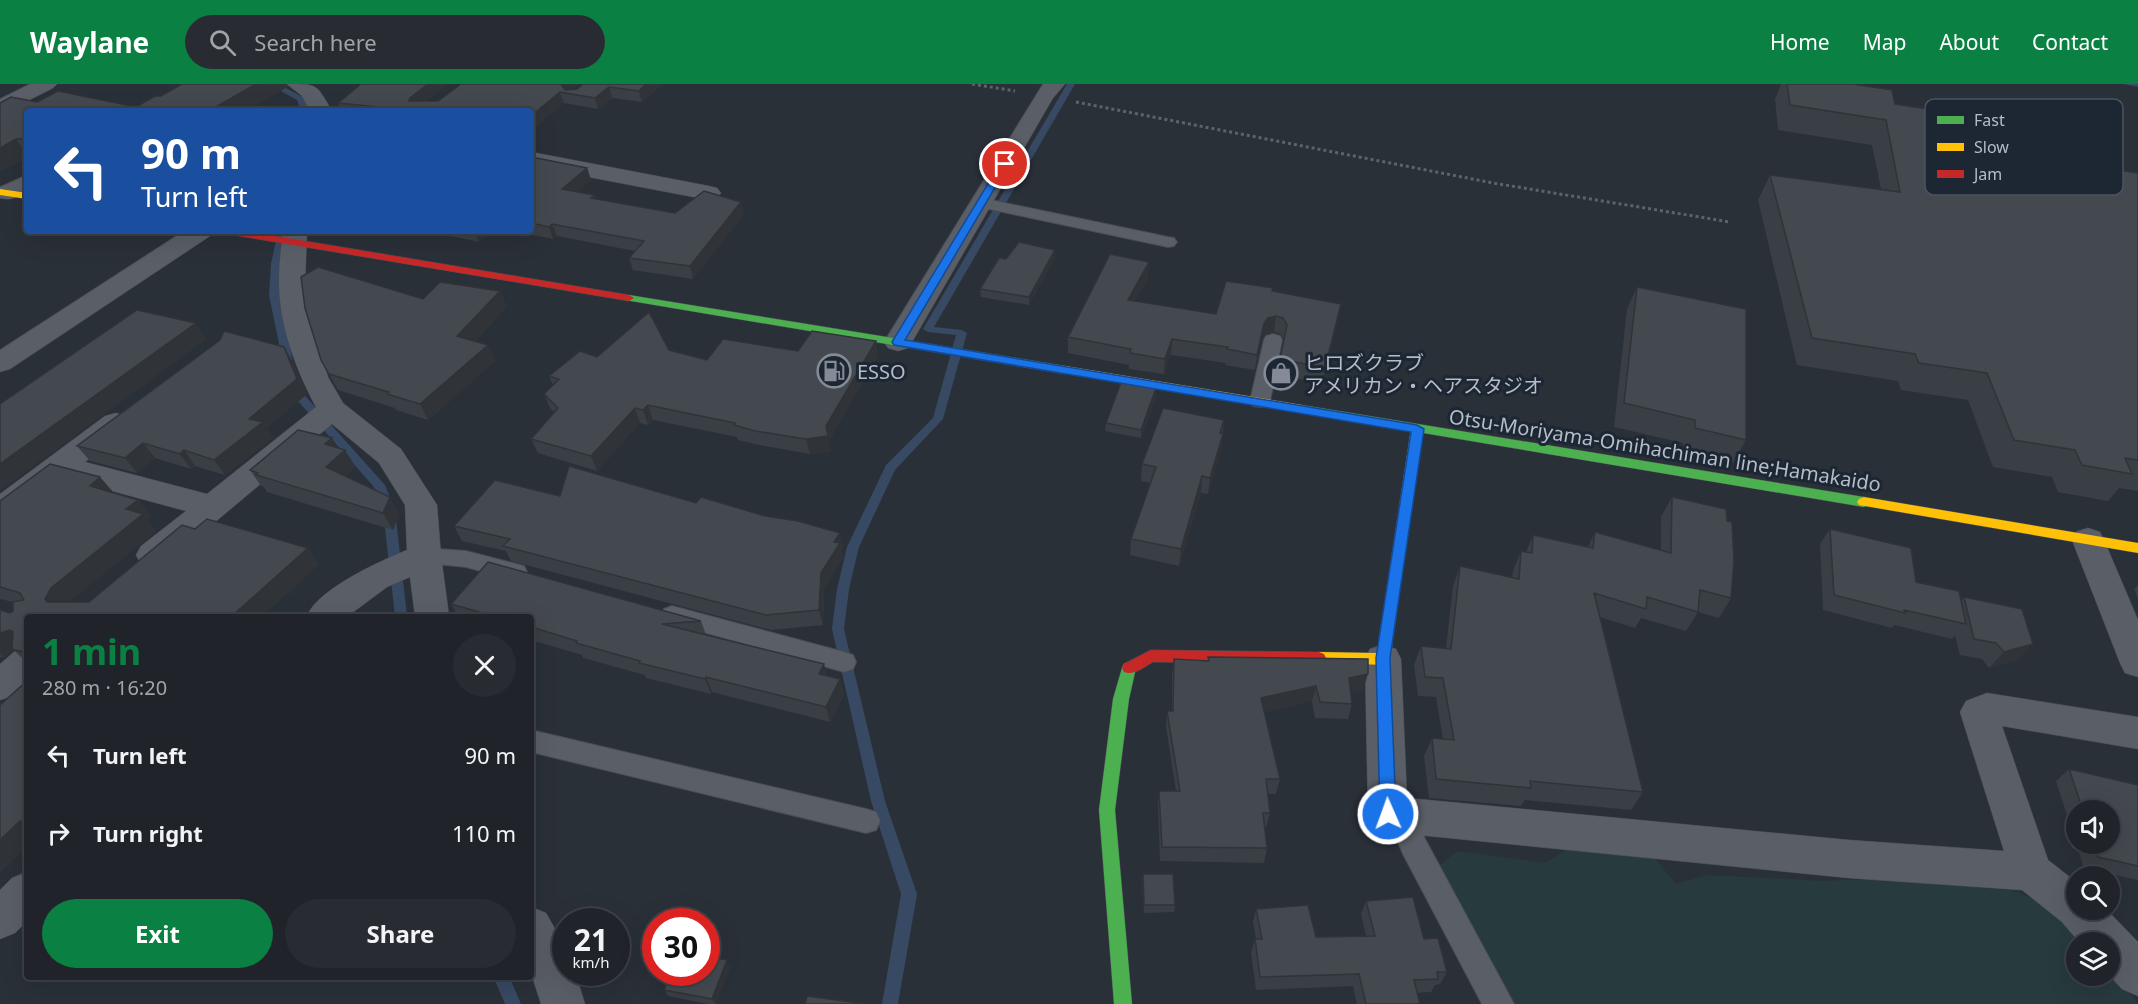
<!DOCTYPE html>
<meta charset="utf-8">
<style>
body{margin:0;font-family:"Noto Sans","Noto Sans JP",sans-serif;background:#282c32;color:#f1f3f6;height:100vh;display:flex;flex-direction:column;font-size:22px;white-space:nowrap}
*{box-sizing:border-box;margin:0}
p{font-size:20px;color:#a2a4a8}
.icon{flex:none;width:33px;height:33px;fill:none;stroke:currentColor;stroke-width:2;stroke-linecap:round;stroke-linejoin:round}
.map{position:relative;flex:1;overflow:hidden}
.side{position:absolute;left:24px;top:530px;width:510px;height:366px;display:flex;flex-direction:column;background:#20242a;border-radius:6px;box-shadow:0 6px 24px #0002,0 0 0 2px #3d4147}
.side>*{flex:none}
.guide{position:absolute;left:24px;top:24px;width:510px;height:126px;border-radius:6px;box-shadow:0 6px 24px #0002,0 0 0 2px #3d4147;background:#1a4fa0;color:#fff;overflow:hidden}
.fabs{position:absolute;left:2066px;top:716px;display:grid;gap:12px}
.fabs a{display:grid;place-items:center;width:54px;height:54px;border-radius:50%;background:#20242a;box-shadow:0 6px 24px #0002,0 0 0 2px #3d4147;font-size:30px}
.speed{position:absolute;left:552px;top:824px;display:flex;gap:12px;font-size:30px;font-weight:700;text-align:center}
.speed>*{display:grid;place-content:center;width:78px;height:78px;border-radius:50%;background:#20242a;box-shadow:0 6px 24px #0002,0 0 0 2px #3d4147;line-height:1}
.speed small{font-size:15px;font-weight:400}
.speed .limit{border:9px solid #d22;background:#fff;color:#111}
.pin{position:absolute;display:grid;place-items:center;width:51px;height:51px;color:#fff;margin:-26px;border:3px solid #fff;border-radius:50%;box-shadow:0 2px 6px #0007}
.me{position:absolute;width:66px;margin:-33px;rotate:358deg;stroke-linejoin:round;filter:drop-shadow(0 0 4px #0008)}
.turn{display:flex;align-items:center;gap:21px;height:126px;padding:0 18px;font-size:27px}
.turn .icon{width:78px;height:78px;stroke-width:2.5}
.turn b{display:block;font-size:42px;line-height:51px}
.round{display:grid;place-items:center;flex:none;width:63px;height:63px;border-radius:32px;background:#282c32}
.head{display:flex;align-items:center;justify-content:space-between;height:102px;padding:0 18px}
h1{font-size:36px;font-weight:700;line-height:45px;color:#0b8043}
.button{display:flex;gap:12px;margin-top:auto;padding:12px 18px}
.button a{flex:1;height:69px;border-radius:36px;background:#0b8043;color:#fff;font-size:24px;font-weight:700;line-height:69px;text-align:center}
.button a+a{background:#282c32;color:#f1f3f6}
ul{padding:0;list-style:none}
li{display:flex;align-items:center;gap:18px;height:78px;padding:0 18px}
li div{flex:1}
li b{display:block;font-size:22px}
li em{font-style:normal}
header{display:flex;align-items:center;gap:36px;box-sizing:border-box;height:84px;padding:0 30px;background:#0b8043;color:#fff}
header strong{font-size:28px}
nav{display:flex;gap:33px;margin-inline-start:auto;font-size:21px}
.search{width:420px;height:54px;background:#282c32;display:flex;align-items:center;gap:15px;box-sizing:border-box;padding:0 21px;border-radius:33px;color:#a2a4a8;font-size:22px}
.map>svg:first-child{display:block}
</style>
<header>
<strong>Waylane</strong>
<div class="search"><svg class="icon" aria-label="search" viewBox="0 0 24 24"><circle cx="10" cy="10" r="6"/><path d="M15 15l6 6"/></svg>Search here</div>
<nav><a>Home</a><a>Map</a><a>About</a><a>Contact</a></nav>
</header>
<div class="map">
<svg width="2138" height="920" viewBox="0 0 2138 920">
<rect width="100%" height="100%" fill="#2a3038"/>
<path fill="#273a3e" d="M1572,762l78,6 26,32 32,-9 116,6 47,-2 140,11 39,15 37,37h-11v33h33v-7l29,36h-631l-69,-137 19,-16 88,12z"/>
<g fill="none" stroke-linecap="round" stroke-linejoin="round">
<path fill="#384963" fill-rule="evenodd" d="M268,0h10l25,13 6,14h-8l-4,-11z
M1067,0h8l-141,243 28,3 5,3 -24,86 -48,51 -36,77 -10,42 -5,40 41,172 32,93 -19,110h-16l19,-110 -30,-93 -39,-172 5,-40 10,-42 39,-82 47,-47 23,-83 -28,-3 -5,-3z
M2123,0h15v3z
M278,147h10l-7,33 -2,31 14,68 -5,3 -5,-3 -14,-68 2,-31z
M293,299l4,1 2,5 86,96 10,26 12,105h-12l-12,-105 -9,-24 -84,-95 -2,-6z
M493,892h16l12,28h-16z"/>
<g stroke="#484c53" stroke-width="2">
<path id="lane" d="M981,114l187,39 6,1 3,4 -3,4 -6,1 -193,-41 -2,-3 2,-3z
M1273,250l7,2 2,4 -12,61 -3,5 -7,1 -7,-1 -3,-5 14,-61 2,-4z
M424,464l42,3 58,15 3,6 -3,6 -8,3 -50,-14 -50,-5 -3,-6 3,-6z
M672,522l172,46 9,3 3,7 -3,7 -9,3 -180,-51 -4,-6 4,-6z
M531,646l335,79 10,3 4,9 -4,9 -10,3 -335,-81z
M1401,719l10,3 14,33 89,165h-32l-79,-150 -16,-39 4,-9z"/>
</g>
<g stroke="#484c53" stroke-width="1">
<path id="street" d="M30,0h27l-4,4 -53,27v-16z
M287,0c32,0 29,0 45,27h-22l-8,-15z
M1043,0h22l-12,14 -141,244 -4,6 -10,3 -10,-3 -4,-6z
M531,68l178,34 8,2 4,5 -4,5 -8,2 -178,-34z
M27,91v17c-9,5 -16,9 -27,6v-11z
M184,147h29l-3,5 -200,133 -10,3v-22z
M283,147h24l-2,53 6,37 17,56 15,26 58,46 36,56 4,51 8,60h-34l-5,-39 -23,10 -39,29h-41c11,-27 73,-55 100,-66l-2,-45 -26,-42 -47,-39 -167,140 -12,3 -12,-3 -5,-9 5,-9 45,-35 -122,-33 -53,40 -11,3v-27l105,-78 11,-3 11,3 4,7 -4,7 -42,32 122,32 109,-87c-20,-37 -37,-82 -37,-125 0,-17 2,-34 4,-51z
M2088,444l12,4 4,8 34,80v57l-13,-4 -5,-10 -48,-123 4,-8z
M1383,561l13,4 5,10 6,139 442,42 155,11 -44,-139 6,-11 21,-8 151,24v32l-136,-23 46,134 28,22v27h30l32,33v54l-16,-7 -13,-14v-33h-30l-17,-20 -40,-32 -173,-12 -461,-46 -14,-5 -6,-13 -3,-155 5,-10z
M27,564v35l-14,13 -13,4v-36l14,-12z
M27,788v49l-12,12 -15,6v-49l12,-12z
M531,823l15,6 18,32 2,27h9l10,32h-44l-10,-31z"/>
</g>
<g stroke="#484c53" stroke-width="1">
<path id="fast" d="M629,211l436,71 6,4 -6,4 -440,-74v-4z
M1302,321l562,92 7,5 -7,5 -566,-95 -2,-3 2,-3z
M1129,578l5,2 2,4 -7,31 -14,111 17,194h-18l-15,-194 14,-111 9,-31 2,-4z"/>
</g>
<g stroke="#484c53" stroke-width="1">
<path id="slow" d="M0,105l27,4v6l-27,-4z
M1065,282l237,39 6,4 -6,4 -241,-40 -2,-3 2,-3z
M1417,341l6,4 -33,230 -2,4 -5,2 -69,-3 -2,-4 2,-4 5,-2 58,1 34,-224z
M1864,413l274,46v10l-279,-48 -2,-3 2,-3z"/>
</g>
<g stroke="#484c53" stroke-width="1">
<path id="jam" d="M222,147h23l384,64 5,3 -5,3 -402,-67z
M1151,566l168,2 5,2 2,4 -2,4 -5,2 -166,-2c-9,5 -19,14 -29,10l-2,-4 2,-4z"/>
</g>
<path stroke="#5d636a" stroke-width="3" stroke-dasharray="3 3" stroke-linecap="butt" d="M972,0l43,7
M1076,18l417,81 237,39"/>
<use href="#lane" fill="#5a5e66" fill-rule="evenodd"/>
<use href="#street" fill="#5a5e66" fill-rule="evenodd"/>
<use href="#fast" fill="#4caf50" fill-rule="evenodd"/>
<use href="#slow" fill="#ffc107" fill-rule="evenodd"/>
<use href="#jam" fill="#c62828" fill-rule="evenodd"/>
</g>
<path fill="#3a3f45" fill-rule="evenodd" d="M182,0h104l1,3 -40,24h-220v46l-27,15v-69l37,-1 99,5 25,-11z
M448,0l-22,17h12l23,-17h118l-7,5h5l6,-5h79l-20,18 -30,-4 -14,11 -34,-6 -33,28v-20h-189l-4,-8z
M1781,0h72l42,20 106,34 23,17 114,18v318l-19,-3 -11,13 -50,-9 -6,-15 -59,-10 -25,-67 -67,-10 -3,-9 -101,-16 -39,-165 12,-25 111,14 -9,-44 -94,-15 -3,-31z
M531,73l56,11 4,12 -14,12 17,3 1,4 80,14 69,1 -51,65 -60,-9 -4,-12 6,-7 -78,-15 -4,3 -40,-8h18z
M427,147h80l-5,4 -12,-3 -11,10z
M1055,174l-26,47 -48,-8 -1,-8 26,-30z
M1148,194l-13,23 81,13 56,-23 69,13 -19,79 -45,-8 7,-35 -3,-6 -7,-2 -9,2 -3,5 -7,31 -30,-5 1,-2 -55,-8 -7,19 -35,-5v-4l-61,-12v-16z
M1637,203l109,153 -13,23 -50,-12v-8l-69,-16 13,-118z
M500,207l7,16 -32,34 13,4 7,16 -67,59 -32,-10 -1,-2 -57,-18 -17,-30 102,-61z
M876,257l2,15 -49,85 2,10 -21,3 -51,-9 -21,-5 -1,-3 -84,-17 -5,5 -8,-2 -43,48 -59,-18 -7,-14 23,-27 -4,-4 -6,-14 9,-9 -4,-9 48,-19 72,-7 38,10 91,-9z
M293,278l14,32 -40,34 6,10 -48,37 -30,-9 -4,3 -36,-11 -18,15 -47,-12 -13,-15z
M1156,304v9l-15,41 -36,-7 1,-8z
M1224,336l-3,30 -13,44 -7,-1 -22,73 -49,-11 1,-16 19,-56 -9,-2 1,-17z
M332,354l5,9 18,19 -10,10 54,38 -6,16 -126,-38 -3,-5 -3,-1 -11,-16z
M113,409l25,7 13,16 -4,3 9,12 -87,71h20l106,-73 113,19 11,16 -56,52h-236v47l-13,-13 -10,8 -4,-1v-47l10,3 3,-2v-9l-13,-3v-98z
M560,412l136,7 69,13 75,17 3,15 -2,2 2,8 -19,30 -1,37 -52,5 -260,-69 -5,-10 -44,-10 -8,-15z
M1672,413l59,101 -12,20 -21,-6 -12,19 -45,-13 -6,10 -35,-11 43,175 -12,18 -106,-10 -4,6 -92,-8 -5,-42 8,-18 11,1 -7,-42 -18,-1 -4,-31 7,-19 25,2 7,-62 7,-20 52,12 1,-7 8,-20 5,1 7,-17 55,12 7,-15 66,18v-33z
M1830,445l86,53 45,19 3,-4 53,63 -28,8 -7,-9 -22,-4 -5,-20 -3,4 -58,-14 -2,3 -69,-18 -3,-66z
M2138,501v14l-4,-10z
M451,520l250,17 5,14 121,41 17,18 -14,28 -118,-30 -1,2 -65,-16 -1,-3 -62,-17 -1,-3 -51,-15v-24h-73z
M1208,573l155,33 -12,2 1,12 -4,15 -33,-1 -3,-17 -48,11 16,67 -4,15h-8l2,19 -4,15h-1l2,20 -3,15 -104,-2 -2,-55 1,-15h17l-10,-64 1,-16h5v-36l2,-16 34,2z
M2069,685l69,16v95l-54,-12 -28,-87zM2076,726h33v33h-33z
M1143,790l32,31 -1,7 -30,1 -2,-32z
M1366,817l58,38 23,33 -7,12 -5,1 -4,7 -14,1 3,11h-63l-4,-18 -97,4 -5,-37 4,-14h1l-3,-17 3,-13 60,28 50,-1 -5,-22z
M730,883l-14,37h-8l-40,-8 -4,-6z"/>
<path fill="#303338" d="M256,0h30l1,3 -40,24h-32l-1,-3z
M428,0h20l-33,25 -6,-8 1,-3z
M561,0h18l-11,9z
M646,0h16l-20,18 -3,-11z
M609,3l3,11 -14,11 -3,-11z
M560,8l4,11 -33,28v-15z
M16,55l11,16v2l-27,15v-24z
M587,84l4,12 -25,21 -4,-12z
M741,118l3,12 -51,65 -3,-13z
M552,140l5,12 -4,3 -4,-12z
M474,147h16v1l-11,10z
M1055,166v8l-26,47v-8z
M1149,178l-1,16 -21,37 1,-15z
M500,207l7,16 -42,46 -8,-17z
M1341,220l-3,16 -16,63 3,-15z
M1276,232l-2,16 -9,2 -3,5 -7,31 2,-15 7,-32 4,-5z
M196,239l11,16 -207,152v-27z
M1172,255l-1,16 -7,19 1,-15z
M876,257l2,15 -49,85 2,10 -21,3 -4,-15 20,-13z
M488,261l7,16 -67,59 -8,-16z
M284,263l9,15 14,32 -40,34 6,10 -48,37 -11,-15 35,-41z
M1156,304v9l-15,41v-8z
M648,321l5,15 -5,5 -5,-15z
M635,324l5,15 -43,48 -6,-15z
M1223,350l-2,16 -13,44 2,-16z
M332,354l9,16 4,-4 10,16 -18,17 -11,-16 -1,-23z
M143,359l12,15 -18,15 -12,-15z
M184,366l11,16 -4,3 -11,-15z
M1202,392l-1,17 -22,73 2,-17z
M100,393l14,16 -24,-7z
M390,413l9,17 -6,16 -10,-17z
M138,416l13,16 -4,3 9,12 -89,73 -20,-2 -2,-3 6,-11 75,-79z
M840,449l3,15 -2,2 2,8 -19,30 -1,37 -4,-15 2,-37 13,-31z
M308,464l11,16 -56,52h-31z
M10,546l16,16 -14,3 2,1 -10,8 -4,-4v-21z
M2033,560l-16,16 -28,8 15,-16z
M824,580l4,15 -9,-5z
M1368,590l-5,16 -19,4 5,-16z
M706,593l6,15 -1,2 -6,-15z
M840,595l4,15 -14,28 -4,-15z
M1316,602l-4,15 -54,13 3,-16z
M20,737l7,5v21l-27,26v-33z
M727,876l3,7 -14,37h-1l-3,-5z"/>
<path fill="#444950" stroke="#303338" stroke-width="1.5" d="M182,0h74l-42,24 9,2 -1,1h-195v27l-11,1 -16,9v-45l11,-6 26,5 21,-11 78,16 19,-11h6z
M361,0h67l-18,14 -1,3h29l23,-17h100l4,6 12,-1 6,-5h63l-7,7 -30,-4 -14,11 -35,-6 -29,24v-5h-156l5,-4 -42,-4z
M1787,0h66l39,6 3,14 100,15 6,19 17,2 6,15 114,18v287l-13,-2 7,16 -50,-9 -7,-15 -61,-10 -27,-67 -68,-10 -4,-9 -103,-16 -42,-163 130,17 -14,-72 -96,-15z
M531,73l56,11 -25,21 32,6 -3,3 84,15 29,-22 37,11 -51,64 -61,-8 15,-17 -92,-17 -3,3 -18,-4z
M1019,158l36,8 -26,47 -49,-8 19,-31 7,1z
M1110,170l39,8 -21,38 88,14 10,-33 47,7 -1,3 69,13 -16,64 -45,-9 7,-34 -4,-7 -7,-2 -8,2 -4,5 -7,32 -30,-6 1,-2 -56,-8 -7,20 -35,-6 1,-4 -63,-12z
M318,183l105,32 17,-17 60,9 -43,45 31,9 -68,59 -33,-10 2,-2 -60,-18 -8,-14 -16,-52 -4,-31z
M1637,203l109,22v131l-51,-12v-8l-71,-17z
M137,226l59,13 -196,141v-60z
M649,228l20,38 38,10 16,-21 75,12 14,-20 64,10 -50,85 2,10 -22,3 -51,-8 -21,-6 1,-2 -87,-18 -5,5 -8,-2 -44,48 -60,-17 27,-31 -14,-14 15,-15 -10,-3 31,-25 17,6z
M224,247l60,16 13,32 -48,40 14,3 -49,38 -30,-10 -4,4 -37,-11 -18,15 -48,-12 143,-106z
M1121,298l35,6 -15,42 -35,-7z
M1163,324l61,12 -4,13 3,1 -13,44 -8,-2 -21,73 -50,-10 25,-72 -14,-3z
M298,346l34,8 -7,6 20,6 -19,17 64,30 -7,16 -127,-38 2,-2 -8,-3z
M50,380l50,13 -10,9 48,14 -12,9 17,5 -92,74 -6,11 2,3h42l93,-77 13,4 12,-10 101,29 -76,68h-205v37l-15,-4 1,-17 -3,-2 -10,3v-23l10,3 3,-2v-9l11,-2 -4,-7 -20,-6v-86z
M569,382l127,37 5,-6 64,19 33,5 42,12 -6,9 6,1 -19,30 -2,37 -53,5 -263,-69 7,-7 -56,-13 41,-46 65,16z
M1672,413l54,12 1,12 5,1 2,39 -3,37 -31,-8 -2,22 -51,-15 -1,12 -52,-16 49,199 -113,-11 1,7 -95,-9 -4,-41 22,2 -11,-62 -18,-1 -4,-31 30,3 9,-83 59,13 2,-28 11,2 1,-18 60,13 2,-16 76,21z
M1830,445l81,19 5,34 43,9 7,33 -62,-14 1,3 -71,-18z
M488,478l213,59 -39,3 162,40 -5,10 21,5 -14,28 -120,-30 -1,2 -66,-16 1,-2 -64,-18 1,-2 -46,-14v-11h-38l-42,-12z
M1964,513l58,12 11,35 -29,8 -8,-9 -22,-4z
M1208,573l160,2v15l-19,4 3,26 -32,-2 -4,-16 -55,12 19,81h-14l4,34h-7l4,35 -105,-1 -3,-56h21l-13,-80h6l1,-52 35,2z
M27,597v140l-1,2 -6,-2 -20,19v-135z
M2069,685l69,16v81l-40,-9 -5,-14h16v-33h-26z
M1143,790h30l2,31h-31z
M1413,813l11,42 14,-1 9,34h-10l1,7 -24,1 6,24h-54l-7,-30 -99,3 -5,-38h7l-6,-30 52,-4 8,32 59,-1 -9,-35z
M706,872l21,4 -15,39 -48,-9 7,-18h35z
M807,912l59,8h-61z"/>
<path fill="#1a73e8" stroke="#114b97" stroke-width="1.5" d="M1005,77l4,3 -104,176 512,85 7,4 -34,229 6,156 -2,5 -6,2 -6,-2 -2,-5 -4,-156 35,-226 -517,-87 -2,-3 108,-178z"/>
<defs>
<g id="fuel-ring" transform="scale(1.725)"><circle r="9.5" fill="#1d2633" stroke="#848b96" stroke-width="1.5"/><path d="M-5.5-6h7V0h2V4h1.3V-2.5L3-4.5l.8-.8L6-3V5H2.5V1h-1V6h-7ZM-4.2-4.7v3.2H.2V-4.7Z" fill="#848b96"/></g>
<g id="shop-ring" transform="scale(1.725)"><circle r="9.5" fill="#1d2633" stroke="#848b96" stroke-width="1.5"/><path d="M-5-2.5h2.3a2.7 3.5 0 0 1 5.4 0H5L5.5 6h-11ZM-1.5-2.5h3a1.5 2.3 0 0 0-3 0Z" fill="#848b96"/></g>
</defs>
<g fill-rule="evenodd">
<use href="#fuel-ring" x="834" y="287"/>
<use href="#shop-ring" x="1281" y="289"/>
</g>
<g text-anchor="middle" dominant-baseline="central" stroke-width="6" stroke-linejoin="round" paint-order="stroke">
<g font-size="20" fill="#b4bcc9" stroke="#1d2633" text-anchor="start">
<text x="1304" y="278">ヒロズクラブ<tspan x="1304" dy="23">アメリカン・ヘアスタジオ</tspan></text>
<text x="857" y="287">ESSO</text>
</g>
<g font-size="20" fill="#b4bcc9" stroke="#1d2633">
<text transform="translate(1665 366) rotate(9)">Otsu-Moriyama-Omihachiman line;Hamakaido</text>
</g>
</g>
<rect x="1925" y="15" width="198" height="96" rx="9" fill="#1d2633" stroke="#4a5360" stroke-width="1.5"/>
<rect x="1937" y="32" width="27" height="8" fill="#4caf50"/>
<rect x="1937" y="59" width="27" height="8" fill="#ffc107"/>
<rect x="1937" y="86" width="27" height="8" fill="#c62828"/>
<g font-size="16" fill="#b4bcc9">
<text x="1974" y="42">Fast</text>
<text x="1974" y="69">Slow</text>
<text x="1974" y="96">Jam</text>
</g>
</svg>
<div class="fabs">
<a><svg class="icon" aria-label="sound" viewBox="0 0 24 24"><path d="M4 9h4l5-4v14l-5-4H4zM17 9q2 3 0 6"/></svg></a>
<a><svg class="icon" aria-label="search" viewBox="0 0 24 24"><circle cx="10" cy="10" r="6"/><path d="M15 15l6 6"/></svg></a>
<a><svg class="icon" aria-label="layers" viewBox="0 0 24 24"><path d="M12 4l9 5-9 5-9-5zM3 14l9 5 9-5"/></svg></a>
</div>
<div class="speed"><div>21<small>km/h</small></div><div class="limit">30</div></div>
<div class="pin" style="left:1005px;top:80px;background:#d93025"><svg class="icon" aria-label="arrive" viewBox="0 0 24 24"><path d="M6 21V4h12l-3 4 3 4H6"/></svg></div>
<svg class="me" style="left:1388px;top:730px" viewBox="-20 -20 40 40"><circle r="17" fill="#1a73e8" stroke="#fff" stroke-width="3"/><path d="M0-11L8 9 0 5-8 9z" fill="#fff"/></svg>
<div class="guide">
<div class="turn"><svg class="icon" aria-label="left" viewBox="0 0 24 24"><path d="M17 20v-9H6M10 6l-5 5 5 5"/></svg><div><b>90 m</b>Turn left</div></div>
</div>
<section class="side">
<div class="head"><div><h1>1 min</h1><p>280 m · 16:20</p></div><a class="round"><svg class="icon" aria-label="close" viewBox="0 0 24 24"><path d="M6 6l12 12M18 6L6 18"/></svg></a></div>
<ul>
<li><svg class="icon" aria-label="left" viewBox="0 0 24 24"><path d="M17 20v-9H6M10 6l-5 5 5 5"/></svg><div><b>Turn left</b></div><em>90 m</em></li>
<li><svg class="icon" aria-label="right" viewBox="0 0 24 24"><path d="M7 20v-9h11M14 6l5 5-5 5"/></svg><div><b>Turn right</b></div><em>110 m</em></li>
</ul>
<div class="button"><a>Exit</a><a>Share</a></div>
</section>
</div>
